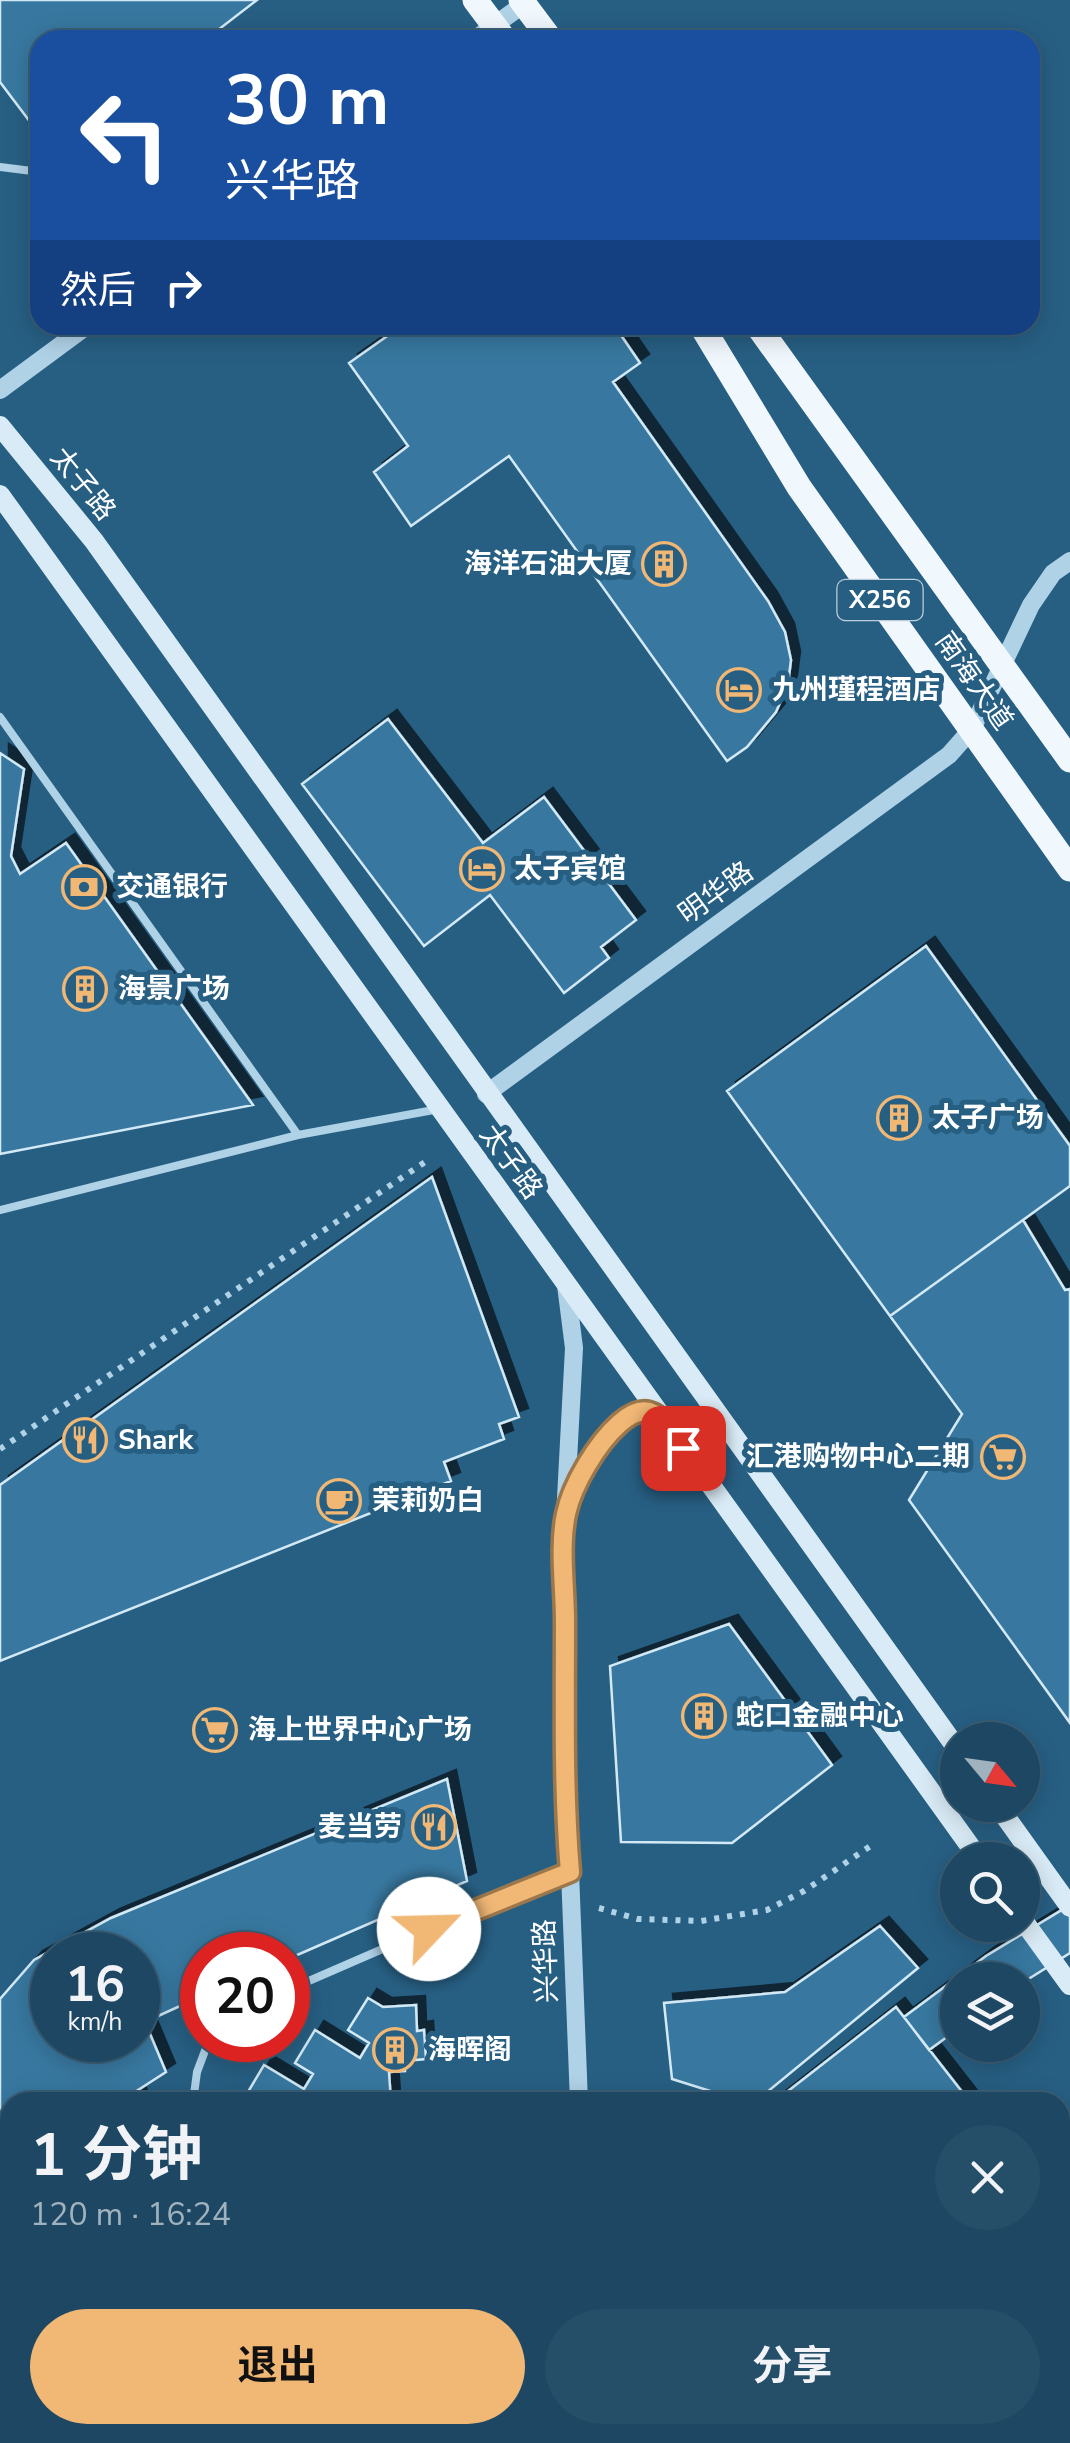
<!DOCTYPE html>
<html lang="zh">
<meta charset="utf-8">
<style>
body{margin:0;font-family:"Nunito Sans","Noto Sans SC",sans-serif;background:#254e68;color:#f1f3f6;height:100vh;display:flex;flex-direction:column;font-size:38px;white-space:nowrap}
*{box-sizing:border-box;margin:0}
p{font-size:32px;color:#a0b2be}
.icon{flex:none;width:55px;height:55px;fill:none;stroke:currentColor;stroke-width:2;stroke-linecap:round;stroke-linejoin:round}
.map{position:relative;flex:1;overflow:hidden}
.panel{position:absolute;left:0px;top:2092px;width:1070px;height:352px;display:flex;flex-direction:column;background:#1d4762;border-radius:30px 30px 0 0;box-shadow:0 5px 25px #0003,0 0 0 2px #3b5f77}
.panel>*{flex:none}
.guide{position:absolute;left:30px;top:30px;width:1010px;height:305px;border-radius:30px;box-shadow:0 5px 25px #0003,0 0 0 2px #3b5f77;background:#1a4fa0;color:#fff;overflow:hidden}
.needle{width:65px;rotate:119deg}
.buttons{position:absolute;left:940px;top:1722px;display:grid;gap:20px}
.buttons a{display:grid;place-items:center;width:100px;height:100px;border-radius:50%;background:#1d4762;box-shadow:0 5px 25px #0003,0 0 0 2px #3b5f77;font-size:50px}
.speed{position:absolute;left:30px;top:1932px;display:flex;gap:20px;font-size:50px;font-weight:700;text-align:center}
.speed>*{display:grid;place-content:center;width:130px;height:130px;border-radius:50%;background:#1d4762;box-shadow:0 5px 25px #0003,0 0 0 2px #3b5f77;line-height:1}
.speed small{font-size:25px;font-weight:400}
.speed .limit{border:15px solid #d22;background:#fff;color:#111}
.pin{position:absolute;display:grid;place-items:center;width:85px;height:85px;color:#fff;margin:-42px;border-radius:20px;box-shadow:0 5px 15px #0006}
.me{position:absolute;width:110px;margin:-55px;rotate:66deg;stroke-linejoin:round;filter:drop-shadow(0 0 8px #0008)}
.turn{display:flex;align-items:center;gap:35px;height:210px;padding:0 30px;font-size:45px}
.turn .icon{width:130px;height:130px;stroke-width:2.5}
.turn b{display:block;font-size:70px;line-height:85px}
.then{display:flex;align-items:center;height:95px;padding:0 30px;background:#0003;gap:20px;font-size:38px}
.round{display:grid;place-items:center;flex:none;width:105px;height:105px;border-radius:52px;background:#254e68}
.head{display:flex;align-items:center;justify-content:space-between;height:170px;padding:0 30px}
h1{font-size:60px;font-weight:700;line-height:75px}
.primary-button{display:flex;gap:20px;margin-top:auto;padding:20px 30px}
.primary-button a{flex:1;height:115px;border-radius:60px;background:#f0b775;color:#111;font-size:40px;font-weight:700;line-height:115px;text-align:center}
.primary-button a+a{background:#254e68;color:#f1f3f6}
.map>svg:first-child{display:block}
</style>
<div class="map">
<svg width="1070" height="2443" viewBox="0 0 1070 2443">
<defs>
<filter id="shadow"><feDropShadow dx="9" dy="-9" stdDeviation="0" flood-color="#0009"/></filter>
</defs>
<rect width="100%" height="100%" fill="#275f83"/>
<path fill="#3778a0" stroke="#d3e9f6" stroke-width="2.5" fill-rule="evenodd" filter="url(#shadow)" d="M0,0h257l-52,40h-165v95l-40,-53z
M403,325h211l26,38 -27,19 155,219 17,31 6,28 -3,24 -12,28 -29,35 -20,14 -218,-305 -98,70 -37,-54 34,-26 -59,-83z
M388,719l95,124 61,-46 92,123 -35,27 8,11 -45,35 -74,-98 -66,51 -122,-162z
M0,753l24,16 -13,87 9,18 46,-31 187,262 -253,49z
M926,946l144,200v40l-180,130 -163,-225z
M432,1177l87,240 -20,7 5,15 -60,23 7,19 -451,180v-176z
M1023,1220l42,70 5,-1v434l-161,-223 53,-86 -72,-98z
M729,1624l103,141 -100,78 -111,-1 -11,-176z
M447,1779l20,102 -179,78v-4h-86v41l-57,26 21,50 -31,20 4,10h-129v141l-6,-94 -4,-9v-141l34,-39 77,-42zM52,1955h86v85h-86z
M1070,1905v48l-48,30v-3h-64v49l-29,21 -25,-33 82,-61z
M880,1926l38,42 -163,134h-10l-73,-23 -8,-76 121,-11z
M368,1998l15,9 33,-2 1,26 7,-1 2,29 -21,2v10l-16,1 2,30h-149l22,-37 40,24 9,-15 -18,-11 20,-33 45,28 9,-15 -21,-13z
M896,2007l74,95h-196z
M1060,2219l10,13v211h-216l1,-8h205z
M22,2435h109v8h-108z
M262,2435h148l1,8h-154z
M694,2435h131l-5,8h-126z"/>
<g fill="none" stroke-linecap="round" stroke-linejoin="round">
<path stroke="#b0d2e7" stroke-width="6" stroke-dasharray="5 8" stroke-linecap="butt" d="M0,1449l425,-287
M599,1908l39,11 63,2 66,-11 37,-19 68,-46"/>
<path stroke="#b0d2e7" stroke-width="8" d="M292,40l4,-3
M0,167l40,5
M0,717l298,418
M0,1210l298,-75 141,-26
M288,1990l212,-92 70,-26
M193,2102l4,-30 12,-32
M189,2443v-8"/>
<path stroke="#b0d2e7" stroke-width="18" d="M474,40l50,-36
M0,390l88,-65
M486,1094l463,-339 23,-26 59,-124 22,-32 17,-12
M566,1285l8,63 -9,169v295l5,60 9,230
M570,1502c13,-32 35,-77 69,-90l21,4
M591,2435l1,8"/>
<path stroke="#d9ebf6" stroke-width="20" d="M0,426l94,115 864,1209
M0,495l980,1365
M997,1805l73,102
M1022,1919l48,66"/>
<path stroke="#f1f8fd" stroke-width="25" d="M475,0l30,40
M521,0l30,40
M701,325l98,162 271,382
M757,325l313,435"/>
</g>
<g fill="none" stroke-linecap="round" stroke-linejoin="round">
<g stroke="#9c774c" stroke-width="25">
<path id="route" d="M429,1929l141,-57c-7,-83 -5,-167 -5,-251 0,-34 -6,-74 1,-107 6,-29 31,-71 54,-91 32,-28 45,0 63,25"/>
</g>
<use href="#route" stroke="#f0b775" stroke-width="18"/>
</g>
<defs>
<g id="building-ring" transform="scale(2.25)"><circle r="9.5" fill="#275f83" stroke="#f0b775" stroke-width="1.5"/><path d="M-4-6H4V6H1V3H-1V6H-4ZM-2.5-4.3h1.7v1.8h-1.7ZM.8-4.3h1.7v1.8H.8ZM-2.5-1h1.7V.8h-1.7ZM.8-1h1.7V.8H.8Z" fill="#f0b775"/></g>
<g id="hotel-ring" transform="scale(2.25)"><circle r="9.5" fill="#275f83" stroke="#f0b775" stroke-width="1.5"/><path d="M-6-4.5h1.5V1H6V5H4.5V3h-9V5H-6ZM-4 0a1.8 1.8 0 1 1 3.6 0ZM.5 0V-2.5h3Q6-2.5 6 0Z" fill="#f0b775"/></g>
<g id="bank-ring" transform="scale(2.25)"><circle r="9.5" fill="#275f83" stroke="#f0b775" stroke-width="1.5"/><path d="M-6-4H6V4H-6ZM0-2.3a2.3 2.3 0 1 0 0 4.6a2.3 2.3 0 1 0 0-4.6Z" fill="#f0b775"/></g>
<g id="restaurant-ring" transform="scale(2.25)"><circle r="9.5" fill="#275f83" stroke="#f0b775" stroke-width="1.5"/><path d="M-5-6h1v4h1v-4h1v4h1v-4h1v5L-1.5 .5V6h-2V.5L-5-1ZM5-6V6H3V1.5H1.5Q1.5-4 5-6Z" fill="#f0b775"/></g>
<g id="supermarket-ring" transform="scale(2.25)"><circle r="9.5" fill="#275f83" stroke="#f0b775" stroke-width="1.5"/><path d="M-6-5.5h2.5l.6 2H6L4.5 2H-2.5L-4.4-4H-6ZM-1.5 3.2a1.3 1.3 0 1 0 .1 0ZM3 3.2a1.3 1.3 0 1 0 .1 0Z" fill="#f0b775"/></g>
<g id="cafe-ring" transform="scale(2.25)"><circle r="9.5" fill="#275f83" stroke="#f0b775" stroke-width="1.5"/><path d="M-5.5-4.5H6V0H3Q3 3.5 0 3.5H-2.5Q-5.5 3.5-5.5 0ZM3-3.2v2h1.7v-2ZM-6 4.5H4V6H-6Z" fill="#f0b775"/></g>
</defs>
<g fill-rule="evenodd">
<use href="#building-ring" x="664" y="564"/>
<use href="#hotel-ring" x="739" y="690"/>
<use href="#hotel-ring" x="482" y="869"/>
<use href="#bank-ring" x="84" y="887"/>
<use href="#building-ring" x="85" y="989"/>
<use href="#building-ring" x="899" y="1118"/>
<use href="#restaurant-ring" x="85" y="1440"/>
<use href="#supermarket-ring" x="1003" y="1457"/>
<use href="#cafe-ring" x="339" y="1501"/>
<use href="#building-ring" x="704" y="1716"/>
<use href="#supermarket-ring" x="215" y="1730"/>
<use href="#restaurant-ring" x="434" y="1827"/>
<use href="#building-ring" x="395" y="2050"/>
</g>
<g text-anchor="middle" dominant-baseline="central" stroke-width="10" stroke-linejoin="round" paint-order="stroke">
<rect fill="#275f83" stroke="#becfda" stroke-width="2.5" x="837.5" y="580" width="85" height="40" rx="8"/>
<g font-size="25" font-weight="bold" fill="#fff">
<text x="880" y="600">X256</text>
</g>
<g font-size="28" fill="#fff" stroke="#275f83">
<text transform="translate(83 484) rotate(51)">太子路</text>
<text transform="translate(974 681) rotate(55)">南海大道</text>
<text transform="translate(716 893) rotate(-36)">明华路</text>
<text transform="translate(511 1162) rotate(54)">太子路</text>
<text transform="translate(546 1961) rotate(-92)">兴华路</text>
</g>
<g font-size="28" font-weight="bold" fill="#fff" stroke="#275f83" text-anchor="start">
<text x="632" y="564" text-anchor="end">海洋石油大厦</text>
<text x="772" y="690">九州瑾程酒店</text>
<text x="514" y="869">太子宾馆</text>
<text x="116" y="887">交通银行</text>
<text x="118" y="989">海景广场</text>
<text x="932" y="1118">太子广场</text>
<text x="118" y="1440">Shark</text>
<text x="970" y="1457" text-anchor="end">汇港购物中心二期</text>
<text x="372" y="1501">茉莉奶白</text>
<text x="736" y="1716">蛇口金融中心</text>
<text x="248" y="1730">海上世界中心广场</text>
<text x="402" y="1827" text-anchor="end">麦当劳</text>
<text x="428" y="2050">海晖阁</text>
</g>
</g>
</svg>
<div class="buttons">
<a><svg class="needle" viewBox="-14 -14 28 28"><path d="M0-13l5 13h-10z" fill="#e53935"/><path d="M0 13l5-13h-10z" fill="#a0b2be"/></svg></a>
<a><svg class="icon" aria-label="search" viewBox="0 0 24 24"><circle cx="10" cy="10" r="6"/><path d="M15 15l6 6"/></svg></a>
<a><svg class="icon" aria-label="layers" viewBox="0 0 24 24"><path d="M12 4l9 5-9 5-9-5zM3 14l9 5 9-5"/></svg></a>
</div>
<div class="speed"><div>16<small>km/h</small></div><div class="limit">20</div></div>
<div class="pin" style="left:683px;top:1448px;background:#d93025"><svg class="icon" aria-label="arrive" viewBox="0 0 24 24"><path d="M6 21V4h12l-3 4 3 4H6"/></svg></div>
<svg class="me" style="left:429px;top:1929px" viewBox="-20 -20 40 40"><circle r="19" fill="#fff"/><path d="M0-13L10 11 0 6-10 11z" fill="#f0b775"/></svg>
<div class="guide">
<div class="turn"><svg class="icon" aria-label="left" viewBox="0 0 24 24"><path d="M17 20v-9H6M10 6l-5 5 5 5"/></svg><div><b>30 m</b>兴华路</div></div>
<div class="then">然后<svg class="icon" aria-label="right" viewBox="0 0 24 24"><path d="M7 20v-9h11M14 6l5 5-5 5"/></svg></div>
</div>
<section class="panel">
<div class="head"><div><h1>1 分钟</h1><p>120 m · 16:24</p></div><a class="round"><svg class="icon" aria-label="close" viewBox="0 0 24 24"><path d="M6 6l12 12M18 6L6 18"/></svg></a></div>
<div class="primary-button"><a>退出</a><a>分享</a></div>
</section>
</div>
